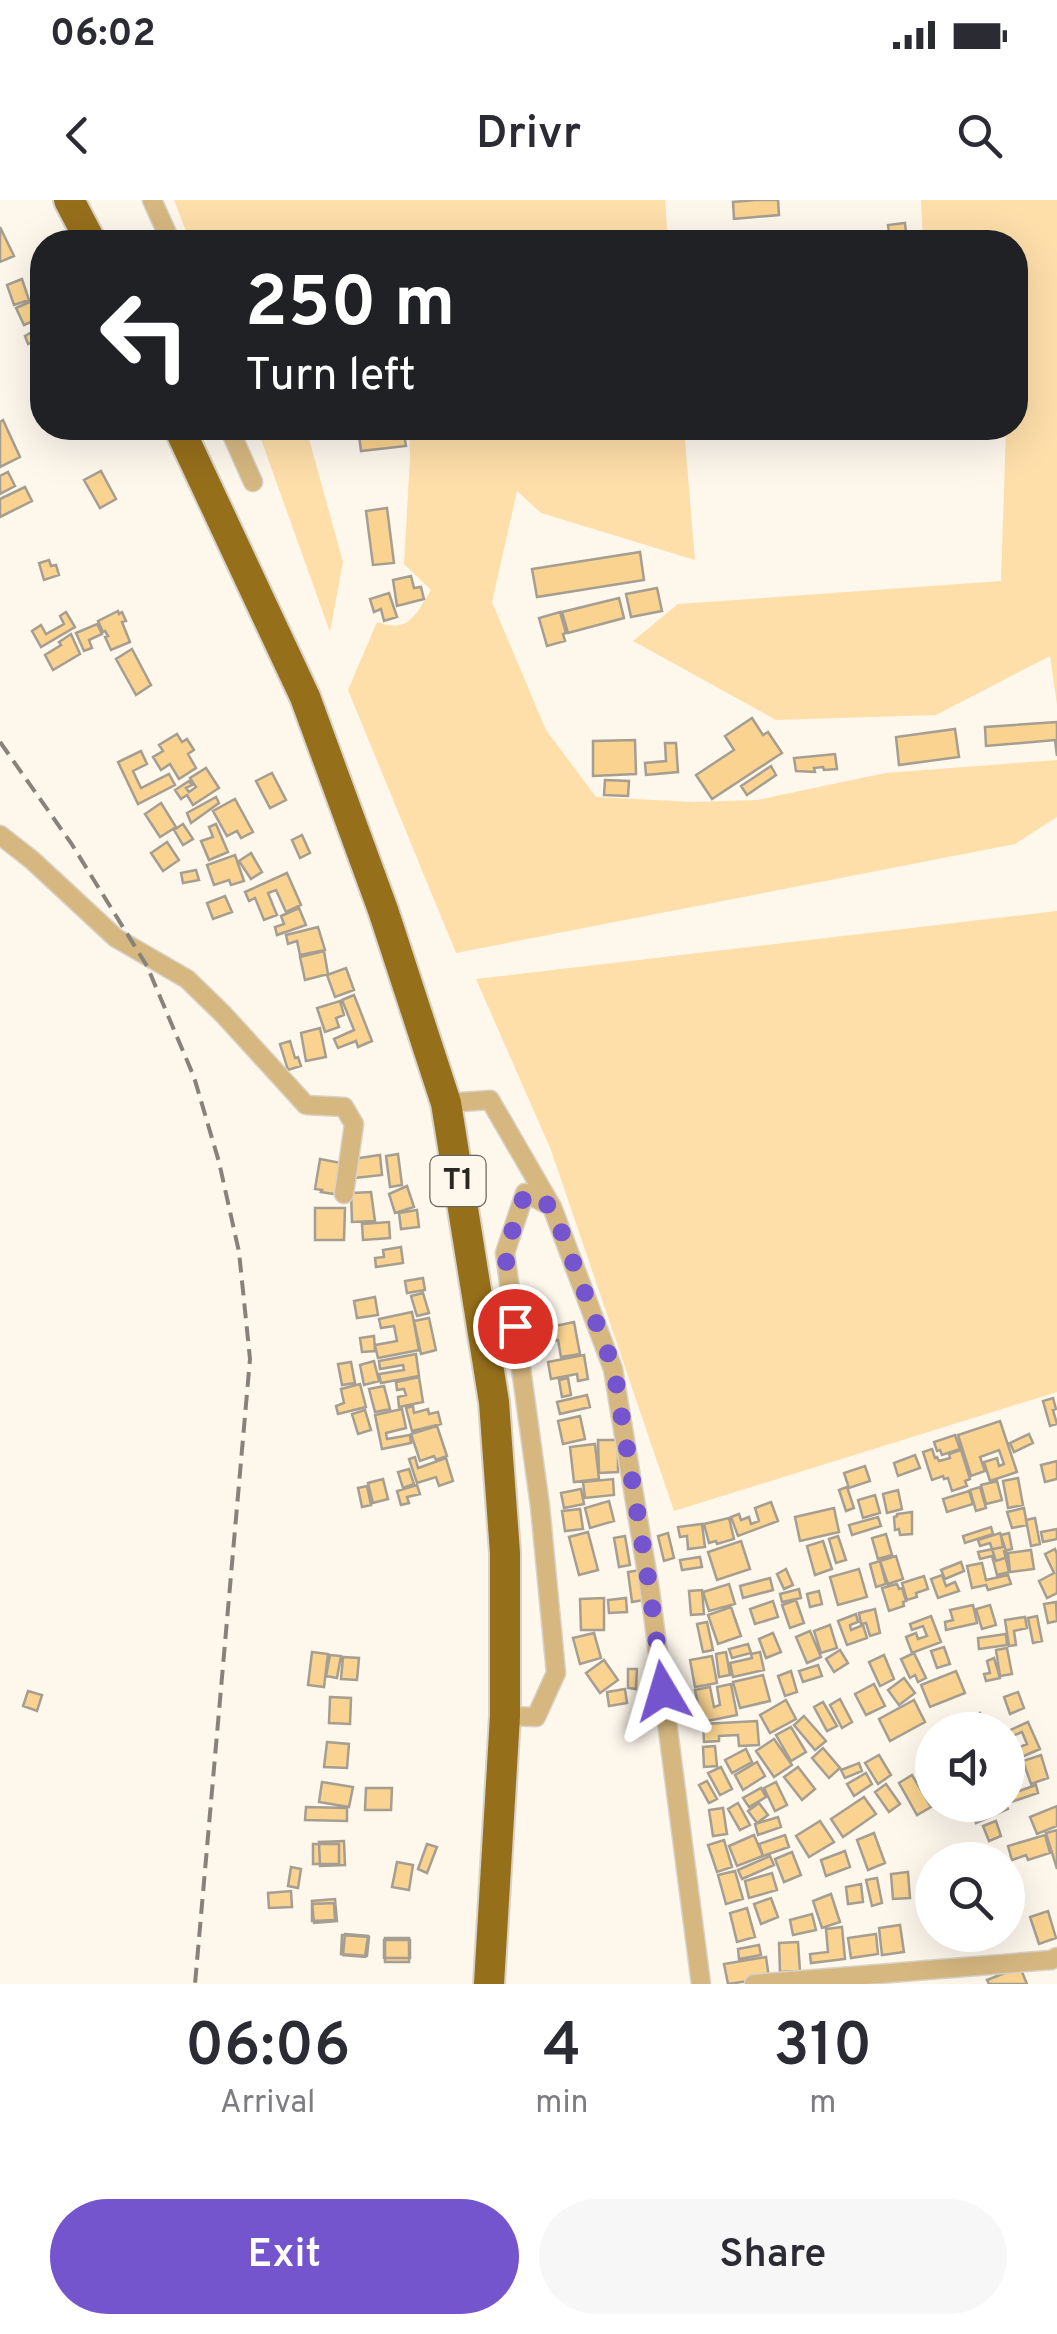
<!DOCTYPE html>
<style>
body{margin:0;font-family:Overpass,sans-serif;background:#f7f7f7;color:#2b2b33;height:100vh;display:flex;flex-direction:column;font-size:38px;white-space:nowrap}
*{box-sizing:border-box;margin:0}
p{font-size:32px;color:#7c7c81}
.icon{flex:none;width:55px;height:55px;fill:none;stroke:currentColor;stroke-width:2;stroke-linecap:round;stroke-linejoin:round}
.map{position:relative;height:1784px;overflow:hidden}
.panel{display:flex;flex-direction:column;background:#fff;flex:1}
.panel>*{flex:none}
.banner{position:absolute;left:30px;top:30px;width:998px;height:210px;border-radius:40px;box-shadow:0 10px 40px #0002;background:#202124;color:#fff;overflow:hidden}
.tools{position:absolute;left:915px;top:1512px;display:grid;gap:20px}
.tools a{display:grid;place-items:center;width:110px;height:110px;border-radius:50%;background:#fff;box-shadow:0 10px 40px #0002;font-size:50px}
.pin{position:absolute;display:grid;place-items:center;width:85px;height:85px;color:#fff;margin:-42px;border:5px solid #fff;border-radius:50%;box-shadow:0 2px 10px #0007}
.me{position:absolute;width:110px;margin:-55px;rotate:353deg;stroke-linejoin:round;filter:drop-shadow(0 0 8px #0008)}
.turn{display:flex;align-items:center;gap:35px;height:210px;padding:0 50px;font-size:45px}
.turn .icon{width:130px;height:130px;stroke-width:2.5}
.turn b{display:block;font-size:70px;line-height:85px}
.eta{display:flex;justify-content:space-evenly;align-items:center;height:170px;text-align:center}
.eta b{font-size:60px;font-weight:600;line-height:70px}
.primary-button{display:flex;gap:20px;margin-top:auto;padding:20px 50px}
.primary-button a{flex:1;height:115px;border-radius:60px;background:#7455ce;color:#fff;font-size:40px;font-weight:600;line-height:115px;text-align:center}
.primary-button a+a{background:#f7f7f7;color:#2b2b33}
.status{display:flex;justify-content:space-between;align-items:center;height:70px;padding:0 50px;background:#fff;direction:ltr}
.status svg{height:28px;fill:currentColor}
header{display:flex;justify-content:space-between;align-items:center;height:130px;padding:0 50px;background:#fff;font-size:45px;font-weight:600}
.map>svg:first-child{display:block}
</style>
<div class="status"><b>06:02</b><svg viewBox="0 0 49 12"><path d="M0 12V9h3v3zM5 12V6h3v6zM10 12V3h3v9zM15 12V0h3v12zM26 1h20v11H26zM47 4h2v5h-2z"/></svg></div>
<header><svg class="icon" aria-label="back" viewBox="0 0 24 24"><path d="M15 5l-7 7 7 7"/></svg>Drivr<svg class="icon" aria-label="search" viewBox="0 0 24 24"><circle cx="10" cy="10" r="6"/><path d="M15 15l6 6"/></svg></header>
<div class="map">
<svg width="1057" height="1784" viewBox="0 0 1057 1784">
<rect width="100%" height="100%" fill="#fef7ec"/>
<path fill="#fedfaa" d="M174,0h491l3,42h-478z
M921,0h136v505l-7,-49 -114,59 -160,5 -143,-79 45,-37 323,-23 5,-153h9v-186h-92z
M257,228h49l37,134 -13,70z
M409,228h275l11,132 -154,-47 -24,-22 -25,111 54,128 50,67 98,5 63,-2 128,-27 172,-13v57l-42,27 -559,109 -108,-263 29,-68c32,12 39,-8 54,-32l-27,-26 6,-107z
M1057,711v481l-383,119 -123,-361 -75,-171z"/>
<path fill="#f9d38f" stroke="#a59e91" stroke-width="2.5" d="M755,0h23l1,15 -45,4 -1,-17z
M905,23l2,19h-17l-2,-17z
M0,27l14,29 -14,6z
M22,79l7,21 -15,5 -7,-20z
M41,97l1,20 -18,8 -8,-17z
M42,126v11l-14,7 -3,-8z
M3,220l17,37 -20,10v-45z
M351,228h52l3,18 -45,5 -2,-16 -7,1z
M101,271l15,28 -16,9 -16,-28z
M8,272l7,14 -15,8v-18z
M25,287l7,14 -32,16v-18z
M387,308l7,55 -21,2 -7,-54z
M640,352l4,28 -107,17 -5,-28z
M49,360l2,6 5,-1 3,10 -15,5 -5,-17z
M411,376l3,12 7,-1 3,12 -27,7 -4,-26z
M657,388l5,23 -31,6 -5,-23z
M389,393l8,24 -13,4 -3,-12 -7,3 -4,-13z
M619,398l5,20 -56,15 -6,-21z
M118,411l1,3 3,-2 4,9 -4,1 8,20 -19,8 -6,-13 3,-1 -3,-5 -2,1 -5,-11z
M66,412l9,15 -34,20 -9,-16 9,-6 5,9 18,-10 -4,-8z
M560,412l6,21 -3,1 2,7 -18,5 -8,-28z
M97,424l5,10 -13,6 3,8 -8,3 -8,-18z
M71,434l9,20 -27,16 -8,-15 16,-10 -2,-3z
M132,449l19,36 -15,10 -20,-36z
M752,518l11,17 5,-3 14,21 -70,46 -16,-24 38,-25 -9,-14z
M1057,522v34l-2,-16 -69,6 -1,-19z
M955,529l4,28 -60,8 -3,-28z
M177,534l5,8 5,-3 7,11 -6,4 8,14 -17,11 -9,-15 -9,6 -8,-13 10,-6 -4,-6z
M635,540l1,34 -43,2v-35z
M665,543h11l2,29 -32,3 -1,-12 21,-2z
M141,551l6,13 -14,7 8,17 28,-14 6,11 -37,19 -20,-42z
M835,554l2,15 -13,1 -1,-3 -9,1 1,4 -19,-1 -2,-13z
M771,566l5,9 -29,20 -6,-9z
M206,568l13,20 -26,17 -6,-10 -6,4 -6,-9 14,-9 3,4 -6,3 3,4 7,-5 -6,-9z
M272,573l14,27 -16,8 -14,-27z
M605,580l24,1 -1,15 -24,-1z
M216,597l3,6 -28,20 -4,-10z
M235,599l18,33 -12,6 -4,-7 -10,5 -14,-25z
M161,603l15,24 -16,10 -15,-23z
M183,624l10,15 -10,6 -9,-15z
M216,624l12,28 -19,8 -8,-19 12,-4 -4,-10z
M302,635l8,18 -10,5 -8,-18z
M167,642l12,18 -16,11 -12,-18z
M251,653l11,19 -11,7 -12,-18z
M235,655l9,26 -13,4 -2,-5 -15,5 -7,-20z
M196,670l3,10 -16,3 -2,-10z
M287,673l14,32 -15,7 -10,-22 -8,3 9,22 -13,5 -9,-22 -6,3 -4,-9z
M225,696l7,16 -19,7 -6,-16z
M299,708l7,17 -29,10 -2,-8 9,-3 -3,-8z
M318,727l7,23 -25,5 -3,-14 -9,3 -2,-9z
M324,751l4,23 -23,6 -5,-23z
M346,768l8,22 -19,7 -8,-22z
M354,795l18,46 -14,6 -2,-6 -18,7 -4,-9 20,-9 -12,-30z
M340,801l4,14 -8,3 3,9 -14,5 -8,-24z
M320,828l6,29 -20,4 -5,-28z
M290,841l5,17 3,-1 3,9 -13,4 -8,-26z
M398,954l4,31 -12,2 -4,-31z
M380,955l2,20 -28,3 -2,-19z
M320,959l21,4 -1,32 -19,-3 1,-2 -7,-1z
M407,986l7,21 -19,6 -6,-19z
M371,992l4,29 -23,1 -1,-29z
M315,1008h30l-1,32h-29z
M417,1010l2,17 -18,2 -2,-16z
M389,1022l1,16 -27,2 -1,-16z
M401,1047l2,16 -27,4 -1,-9 9,-1 -1,-7z
M423,1078l2,12 -18,3 -2,-12z
M423,1093l6,20 -12,3 -6,-20z
M375,1097l3,18 -21,3 -3,-17z
M412,1112l7,38 -41,8 -3,-13 22,-4 -3,-15 -13,2 -2,-9z
M429,1118l7,32 -15,4 -7,-33z
M574,1122l6,32 -19,3 -3,-17 -15,3 -2,-14z
M374,1136l1,15 -13,1 -2,-14z
M416,1154l3,22 -38,7 -2,-9 25,-4 -1,-5 -23,4 -1,-8z
M584,1155l4,24 -10,2 -1,-7 -26,5 -3,-17z
M374,1161l5,20 -15,4 -4,-20z
M351,1162l4,21 -13,2 -4,-21z
M419,1177l4,25 -24,5 -1,-10 8,-2 -2,-6 -7,1 -1,-8z
M568,1178l3,17 -9,2 -3,-17z
M360,1184l6,23 -28,7 -2,-8 8,-3 -3,-14z
M384,1186l6,23 -15,3 -6,-23z
M587,1195l3,12 -30,7 -3,-12z
M1053,1198l3,11 -3,1 4,14 -7,2 -7,-25z
M413,1206l1,7 14,-4 1,5 9,-2 3,12 -29,7 -6,-23z
M402,1209l4,19 -20,5 1,6 23,-4 1,8 -29,6 -7,-34z
M365,1210l6,20 -13,4 -6,-20z
M580,1216l5,23 -22,5 -5,-23z
M1000,1221l17,51 -27,9 -6,-19 13,-4 2,8 5,-2 -5,-14 -19,7 5,14 -14,5 -13,-41z
M437,1226l10,30 -11,4 -2,-4 -14,5 -9,-27z
M1029,1234l4,9 -19,9 -4,-9z
M955,1235l5,14 -18,6 -2,-5 -3,1 -3,-9z
M598,1240h20v32l-19,1z
M595,1244l4,35 -25,3 -4,-35z
M932,1249l3,9 2,-1 2,4 11,-3 -1,-4 12,-4 9,29 -5,2 2,5 -15,5 -4,-13 -4,1 -1,-3 -11,4 -9,-28z
M915,1255l5,13 -22,8 -4,-13z
M415,1257l3,11 28,-10 7,23 -14,5 -3,-9 -19,6 -8,-24z
M1057,1261v18l-12,3 -4,-17z
M865,1266l5,15 -21,7 -5,-15z
M409,1269l5,15 -11,4 -5,-16z
M1018,1278l5,27 -15,3 -5,-27z
M383,1279l5,20 -15,4 -5,-20z
M613,1279l1,16 -29,3 -2,-16z
M997,1281l5,19 -16,4 -5,-19z
M417,1285l3,9 -13,3 2,6 -8,2 -4,-14z
M367,1286l4,19 -9,2 -4,-19z
M847,1287l7,21 -8,3 -7,-21z
M980,1287l6,21 -10,3 -6,-21z
M581,1289l3,15 -20,4 -3,-15z
M898,1290l4,19 -15,4 -4,-19z
M969,1291l4,13 -26,8 -4,-13z
M875,1295l5,18 -17,5 -5,-18z
M609,1301l5,20 -24,7 -5,-20z
M771,1302l7,19 -40,15 -7,-19 8,-3 2,6 8,-3 2,7 8,-3 -4,-13z
M834,1308l5,24 -39,9 -5,-24z
M1024,1308l3,17 -15,3 -5,-16z
M580,1309l3,20 -18,2 -3,-20z
M912,1312v22l-12,1 -1,-6 -4,1 -1,-13 3,-1v-2z
M878,1317l3,9 -29,9 -3,-10z
M729,1318l5,21 -17,5 -1,-3 -7,2 -5,-19z
M1035,1318l5,26 -9,2 -5,-26z
M702,1324l3,23 -17,2 -1,-13 -7,1 -2,-10z
M991,1327l2,7 -28,9 -2,-7z
M1057,1329v10l-14,3 -2,-10z
M588,1332l10,38 -19,5 -10,-38z
M668,1333l6,25 -10,3 -6,-25z
M1000,1333l8,24 -12,4 -6,-18 -10,3 -2,-6z
M1009,1333l3,16 -8,2 5,21 -12,3 -5,-19 -12,3 -2,-7 25,-5 -2,-12z
M886,1334l6,21 -14,4 -6,-21z
M625,1336l5,29 -11,2 -5,-29z
M838,1336l8,24 -10,3 -7,-24z
M741,1341l9,28 -33,11 -9,-28z
M823,1341l9,28 -17,6 -8,-29z
M1055,1349l2,5v39l-10,5 -8,-17 15,-8 -9,-19z
M1031,1350l3,19 -24,3 -2,-19z
M896,1356l7,23 -15,5 -8,-23z
M700,1357l2,10 -20,3 -2,-10z
M880,1361l6,23 -10,3 -6,-23z
M961,1362l3,9 -19,8 -4,-9z
M982,1363l4,17 22,-5 3,9 -23,6 -2,-5 -14,3 -5,-22z
M786,1369l7,16 -9,4 -7,-15z
M859,1369l8,28 -29,8 -8,-28z
M640,1370l4,30 -12,2 -4,-30z
M942,1375l4,11 9,-4 4,9 -21,7 -7,-19z
M924,1376l4,13 -12,4 1,4 -10,3 -5,-17z
M770,1378l3,12 -30,8 -3,-12z
M729,1384l6,20 -26,7 -6,-19z
M897,1384l2,5 3,-1 4,13 -3,1 1,4 -15,5 -7,-23z
M799,1389l2,9 -19,4 -2,-8z
M702,1390l2,24 -13,1 -2,-24z
M819,1391l3,13 -12,3 -3,-13z
M604,1398v32h-23l-1,-31z
M626,1398l1,14 -18,1 -1,-13z
M796,1400l8,23 -14,5 -8,-23z
M773,1401l5,16 -23,7 -5,-15z
M1056,1402l1,19 -9,2 -4,-19z
M973,1405l4,18 -31,7 -1,-8 8,-2 -3,-10z
M990,1405l6,20 -14,4 -6,-20z
M731,1407l10,29 -23,8 -10,-29z
M875,1409l5,24 -10,3 -4,-13 -5,1 -2,-11z
M856,1414l2,8 -8,3 1,5 12,-5 4,13 -20,7 -9,-24z
M931,1416l10,26 -29,11 -6,-16 10,-4 2,6 9,-3 -4,-10 -11,4 -2,-6z
M1037,1416l5,25 -9,2 -5,-25z
M1025,1417l2,11 -13,3 2,14 -7,1 -4,-26z
M707,1422l6,28 -10,2 -6,-28z
M830,1425l7,23 -16,5 -7,-22z
M810,1431l11,26 -14,6 -11,-26z
M594,1433l7,25 -21,6 -7,-26z
M773,1433l8,19 -15,6 -7,-19z
M1006,1434l1,11 -28,4 -1,-11z
M748,1444l3,9 -19,5 -3,-9z
M944,1447l6,17 -13,4 -6,-17z
M1007,1448l5,26 -12,2 -4,-26z
M840,1450l8,13 -14,9 -8,-13z
M312,1452l16,2 -4,33 -16,-2z
M726,1452l4,23 -11,2 -3,-23z
M760,1452l4,18 -31,7 -3,-14 22,-5 -1,-4z
M914,1453l12,25 -8,4 -3,-7 -5,3 -9,-19z
M330,1455l11,1 -4,22 -11,-2z
M884,1455l10,24 -14,7 -11,-24z
M712,1456l5,27 -22,4 -5,-27z
M343,1457l16,1 -2,22 -16,-1z
M994,1458l6,20 -14,3 -2,-7 6,-1 -3,-12z
M604,1460l14,20 -18,13 -14,-20z
M818,1465l4,11 -19,6 -4,-11z
M628,1469h9l-1,20 -8,-1z
M791,1471l6,21 -12,4 -7,-20z
M956,1471l9,22 -35,14 -9,-22z
M763,1475l7,26 -30,7 -7,-26z
M904,1478l11,15 -16,12 -11,-15z
M731,1484l6,31 -35,7 -7,-32 15,-3 4,20 6,-2 -3,-18z
M874,1484l11,22 -19,9 -11,-21z
M625,1489l2,14 -18,3 -2,-14z
M28,1491l14,4 -5,16 -14,-5z
M1018,1492l6,16 -14,6 -6,-17z
M330,1497l21,1 -1,26 -21,-1z
M840,1499l12,23 -10,6 -12,-23z
M786,1500l10,19 -26,14 -10,-18z
M914,1500l11,22 -35,19 -11,-22z
M823,1502l14,24 -10,5 -13,-24z
M980,1513l9,14 -4,3h-30z
M804,1516l22,25 -11,9 -21,-25z
M757,1521l2,24 -20,1 -1,-11 -19,1v5l-15,1 -1,-18z
M1028,1522l12,27 -23,10 -4,-9 14,-6 -5,-12 -14,6v-7z
M791,1527l15,25 -15,9 -15,-26z
M774,1539l18,26 -18,12 -18,-26z
M327,1542l22,2 -2,24 -23,-1z
M715,1546l2,20 -13,1 -1,-20z
M823,1548l17,20 -11,10 -17,-20z
M746,1549l6,13 -20,11 -7,-13z
M879,1555l12,20 -13,9 -13,-21z
M1041,1555l7,23 -17,6 -8,-23z
M757,1562l8,14 -22,14 -8,-15z
M859,1563l3,8 -17,7 -4,-8z
M721,1567l11,22 -12,6 -12,-22z
M798,1567l17,22 -13,11 -18,-23z
M866,1573l6,11 -18,12 -7,-12z
M912,1575l19,32 -14,8 -18,-32z
M707,1581l10,18 -8,4 -10,-18z
M322,1582l31,5 -4,20 -30,-5z
M776,1582l11,23 -12,6 -11,-23z
M886,1584l14,20 -11,8 -14,-20z
M1036,1585l2,8 -30,10v-8z
M366,1588h26l-1,22h-26z
M761,1588l5,9 -17,10 -6,-9z
M864,1597l12,17 -33,23 -12,-18z
M738,1603l12,22 -10,5 -12,-21z
M759,1603l9,12 -11,8 -9,-12z
M968,1605h38l2,4 -32,14z
M1057,1606v20l-20,8 -7,-17z
M306,1607l41,1v13l-42,-1z
M723,1608l4,26 -14,2 -4,-26z
M778,1617l3,10 -23,8 -3,-11z
M820,1621l14,21 -25,15 -13,-21z
M996,1621l5,15 -12,5 -6,-15z
M1057,1630v39l-11,-36z
M874,1633l11,30 -17,7 -11,-30z
M754,1635l9,21 -26,10 -8,-20z
M785,1635l4,12 -26,9 -4,-12z
M1045,1635l5,18 -22,7 -2,-5 -14,5 -4,-14z
M724,1640l8,27 -15,5 -9,-27z
M344,1641l1,24 -25,1 -1,-24z
M313,1644h26v20h-26z
M427,1644l10,3 -10,26 -9,-4z
M845,1651l5,16 -24,9 -5,-16z
M792,1652l9,23 -17,7 -9,-23z
M770,1656l4,9 -32,14 -4,-9z
M397,1662l16,3 -4,25 -17,-3z
M291,1667l10,2 -3,19 -10,-2z
M735,1671l8,28 -17,5 -8,-29z
M908,1672l2,26 -17,1 -2,-25z
M772,1673l5,17 -28,8 -4,-17z
M1017,1673l6,17 -15,6v-20z
M877,1678l5,25 -10,3 -6,-26z
M861,1684l2,18 -15,2 -2,-17z
M291,1691l1,16 -23,1 -1,-15z
M831,1694l9,28 -18,6 -9,-27z
M771,1698l7,19 -17,7 -7,-20z
M335,1699l2,22 -23,2 -2,-22z
M334,1703l1,17 -23,1v-17z
M747,1708l8,29 -18,5 -7,-29z
M1048,1711l8,27 -17,6 -9,-27z
M812,1714l4,16 -23,5 -3,-15z
M900,1725l4,27 -22,3 -3,-27z
M842,1727l3,32 -34,4 -1,-9 18,-2 -2,-23z
M345,1734l23,2 -3,21 -22,-2z
M876,1734l2,20 -27,4 -3,-20z
M342,1735l27,2 -2,19 -26,-2z
M385,1738h24v24h-24z
M384,1740h26v18h-26z
M798,1742l2,29 -20,1 -1,-29z
M759,1745l2,10 -22,4 -1,-10z
M766,1757l3,21 -41,6 -4,-20z
M1020,1767l7,17h-38l-2,-4z"/>
<g fill="none" stroke-linecap="round" stroke-linejoin="round">
<g stroke="#d8d2c7" stroke-width="21">
<path id="street" d="M152,0l19,42
M229,228l24,54
M0,635l32,25 84,78 71,41 36,35 83,91 38,2 10,17 -10,70
M446,903l44,-3 62,107
M505,1516l31,1 20,-44 -16,-167 -35,-253 20,-60 27,14 61,162 37,222 51,393
M754,1784l297,-24 6,-3"/>
</g>
<g stroke="#d8d2c7" stroke-width="34">
<path id="highway" d="M69,0l22,42
M179,228l126,269 78,213 63,193 48,299 11,151v163l-16,268"/>
</g>
<use href="#street" stroke="#d6b780" stroke-width="18"/>
<use href="#highway" stroke="#966f1b" stroke-width="30"/>
<path stroke="#87827a" stroke-width="4" stroke-dasharray="15 8" stroke-linecap="butt" d="M0,542l71,101 76,123 47,111 25,85 20,90 11,107 -55,625"/>
</g>
<g fill="none" stroke-linecap="round" stroke-linejoin="round">
<path stroke="#7455ce" stroke-width="18" stroke-dasharray="0 32.4" d="M515,1126l-10,-73 20,-60 27,14 62,162 36,221 13,101"/>
</g>
<g text-anchor="middle" dominant-baseline="central" stroke-width="8" stroke-linejoin="round" paint-order="stroke">
<rect fill="#fef7ec" stroke="#6a655e" stroke-width="2.5" x="430.5" y="956" width="55" height="50" rx="8"/>
<g font-size="30" font-weight="bold" fill="#2a2721">
<text x="458" y="981">T1</text>
</g>
</g>
</svg>
<div class="tools">
<a><svg class="icon" aria-label="sound" viewBox="0 0 24 24"><path d="M4 9h4l5-4v14l-5-4H4zM17 9q2 3 0 6"/></svg></a>
<a><svg class="icon" aria-label="search" viewBox="0 0 24 24"><circle cx="10" cy="10" r="6"/><path d="M15 15l6 6"/></svg></a>
</div>
<div class="pin" style="left:515px;top:1126px;background:#d93025"><svg class="icon" aria-label="arrive" viewBox="0 0 24 24"><path d="M6 21V4h12l-3 4 3 4H6"/></svg></div>
<svg class="me" style="left:663px;top:1491px" viewBox="-20 -20 40 40"><path d="M0-17L14 15 0 8-14 15z" fill="#7455ce" stroke="#fff" stroke-width="4"/></svg>
<div class="banner">
<div class="turn"><svg class="icon" aria-label="left" viewBox="0 0 24 24"><path d="M17 20v-9H6M10 6l-5 5 5 5"/></svg><div><b>250 m</b>Turn left</div></div>
</div>
</div>
<section class="panel">
<div class="eta">
<div><b>06:06</b><p>Arrival</p></div>
<div><b>4</b><p>min</p></div>
<div><b>310</b><p>m</p></div>
</div>
<div class="primary-button"><a>Exit</a><a>Share</a></div>
</section>
